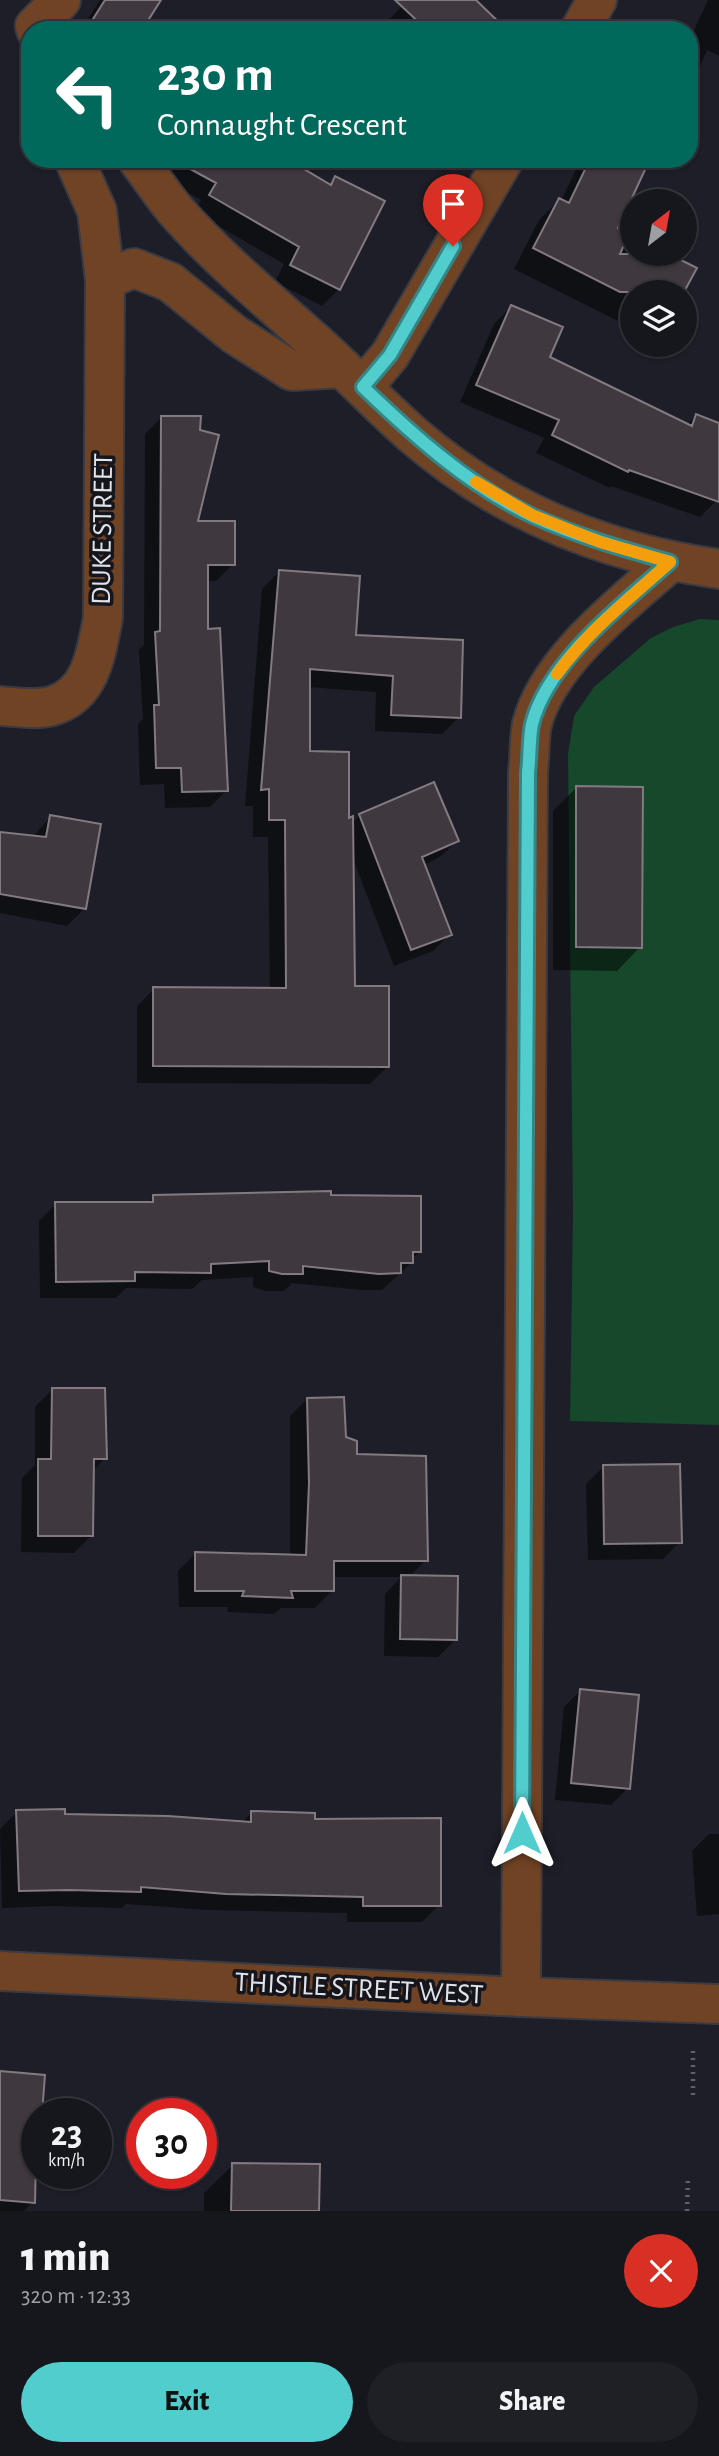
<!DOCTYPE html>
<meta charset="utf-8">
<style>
body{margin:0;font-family:"Alegreya Sans",sans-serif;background:#1f1f26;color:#f1f3f6;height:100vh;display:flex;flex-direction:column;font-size:26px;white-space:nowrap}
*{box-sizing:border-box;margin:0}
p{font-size:23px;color:#9e9fa4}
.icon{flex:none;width:38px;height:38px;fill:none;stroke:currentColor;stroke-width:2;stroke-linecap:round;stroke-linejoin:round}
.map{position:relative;height:2211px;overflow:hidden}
.drawer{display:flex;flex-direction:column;background:#16161d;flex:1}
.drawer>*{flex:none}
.guide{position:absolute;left:21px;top:21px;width:677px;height:147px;border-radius:28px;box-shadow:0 2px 5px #0004,0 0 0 2px #35353b;background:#00695c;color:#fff;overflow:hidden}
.needle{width:46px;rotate:31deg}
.tools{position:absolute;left:620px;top:189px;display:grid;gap:14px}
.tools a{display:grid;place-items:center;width:77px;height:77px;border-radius:50%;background:#16161d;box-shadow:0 2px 5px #0004,0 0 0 2px #35353b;font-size:35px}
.speed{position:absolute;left:21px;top:2098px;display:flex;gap:14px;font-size:35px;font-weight:700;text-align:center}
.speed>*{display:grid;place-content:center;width:91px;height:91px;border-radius:50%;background:#16161d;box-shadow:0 2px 5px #0004,0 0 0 2px #35353b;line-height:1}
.speed small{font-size:18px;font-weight:400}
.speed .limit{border:10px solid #d22;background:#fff;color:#111}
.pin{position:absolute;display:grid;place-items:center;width:60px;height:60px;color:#fff;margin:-72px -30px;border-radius:50% 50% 50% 0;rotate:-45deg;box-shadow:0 0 7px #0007}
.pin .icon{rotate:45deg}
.me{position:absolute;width:77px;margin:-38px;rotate:0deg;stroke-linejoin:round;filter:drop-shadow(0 0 5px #0008)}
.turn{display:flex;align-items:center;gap:24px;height:147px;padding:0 21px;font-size:32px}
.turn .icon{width:91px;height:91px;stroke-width:2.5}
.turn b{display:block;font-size:49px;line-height:60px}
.round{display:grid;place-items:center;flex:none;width:74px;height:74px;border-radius:37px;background:#1f1f26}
.summary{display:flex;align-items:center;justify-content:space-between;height:119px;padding:0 21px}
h1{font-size:42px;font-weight:800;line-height:52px}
.button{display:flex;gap:14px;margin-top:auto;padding:14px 21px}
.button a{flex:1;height:80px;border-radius:42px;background:#52cdce;color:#111;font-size:28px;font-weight:800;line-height:80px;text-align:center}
.button a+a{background:#1f1f26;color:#f1f3f6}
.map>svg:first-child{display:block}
</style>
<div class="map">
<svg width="719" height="2211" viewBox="0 0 719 2211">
<rect width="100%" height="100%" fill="#1d1e27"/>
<path fill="#16482b" d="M700,619l19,1v805l-149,-4 3,-209 -5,-458 6,-38 20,-29 57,-49 22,-11z"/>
<path fill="#0007" d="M100,0h59l-19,30h-59z
M408,0h66l6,30h-88l-6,-7z
M708,0h11v56l-12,-6 -17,40v-51z
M132,159h151l45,26 7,-7 4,111 -17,17 -47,-24 9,-18 -90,-52 7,-12 -58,-31z
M581,159h67l-33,70 17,8v17h33l29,14 -12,24h-50v36l-118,-59 25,-49 20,-20 2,1z
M511,307l37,51 139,67 9,-9 23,8v70l-2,6 -17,17 -89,-31 -1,2 -74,-35 8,-15 -84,-36 34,-78z
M162,417l37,14 -3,92 37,41 -17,17h-10v50l21,159 -17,17 -45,1 -1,-24 -24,1 -2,-61 5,-5 -4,-69 5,-5 1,-211z
M279,572l75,65 105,80 -17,17 -67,-3 1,-39 -68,-5v66l39,68 4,3 9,-9 97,26 -17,16 -17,8 27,69 -17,17 -39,15 -42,-110 1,131 34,80 -17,17 -233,-1v-77l17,-17h116l-2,-152h-15v-31h-8l17,-217z
M577,787l63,160 -23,24 -64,-1v-159z
M50,817l34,92 -17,17 -67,-13v-79l33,3z
M154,1197h175l91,54 -8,8v3l-30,28h-20l-70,-7 -8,8h-19l-12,-4v-10l-51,3 -10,9 -66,-1 -10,10h-76l-1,-77 17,-17 91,-1z
M52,1390l53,68 -13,14 -1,64 -17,17 -53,-1 1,-74 13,-13v-58z
M307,1399l37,40 82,121 -17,17 46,63 -17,17 -54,-1 1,-62 16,-17h-69v14l-17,17h-34l-7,6 -47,-2 1,-5h-49l-1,-36 17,-17 95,2v-140z
M603,1467l77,75 -17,17 -75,1 -2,-76z
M581,1690l47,98 -17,17 -56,-5 9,-93z
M17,1812l224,11 11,-10 61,7 126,85 -17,17h-75v-9l-139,-3 -82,-6 -4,4 -71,-2 -49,2 -2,-79z
M709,1834h10v80l-22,2 -5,-65z
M0,2073l40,41h-3v43l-4,45 -9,9h-24z
M233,2165l85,46h-114v-18z"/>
<path fill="#40383f" stroke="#837a81" stroke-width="2" d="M105,0h56l-19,30h-56z
M395,0h81l31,30h-80z
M172,159h115l44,26 4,-9 50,25 -45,89 -50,-25 9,-18 -90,-52 7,-12z
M590,159h60l-32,69 11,6 -9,20h49l28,14 -13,24h-64l-87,-44 26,-50 10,5z
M511,305l52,22 -13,30 142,69 4,-12 23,9v79l-90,-32 -1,2 -76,-37 7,-15 -83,-35z
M161,416h40l-1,14 19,5 -21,86h37v44h-27v64l12,-1 8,163 -46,1 -1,-24h-25l-2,-63h5l-4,-73 5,-1z
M279,570l81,6 -4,59 107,5 -2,78 -70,-3 2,-39 -83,-7v82l39,1v66l4,-2 2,170h34v81l-236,-1v-79l133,1 -1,-168h-16v-31l-8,1z
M434,782l25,59 -37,16 30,78 -41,15 -52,-136z
M576,786l67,1 -1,161 -66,-1z
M50,815l51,9 -15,85 -86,-15v-62l46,5z
M331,1191v4l90,1v56h-8v11h-12v10l-22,1 -76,-8v8h-21l-13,-3v-10l-58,3v9l-76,-1v9l-79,1 -1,-80h98v-7z
M52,1388h53l2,71h-13l-1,77h-55v-77h13z
M344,1397l2,40 11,4v13l69,2 2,105h-94v30h-43l2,7 -51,-2 2,-5h-49v-39l111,3 3,-72 -2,-85z
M680,1464l2,79 -78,1 -1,-79z
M401,1575l57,1 -1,64 -57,-1z
M580,1689l59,6 -9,94 -59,-6z
M65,1809v5l103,2 83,6v-11l64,2v6l126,-1v88h-78v-9l-137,-3 -85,-7v5l-72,-2 -50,1 -3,-81z
M0,2071l45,4 -3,39h-5l-2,89 -35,-3z
M232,2163l88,1 -1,47h-88z"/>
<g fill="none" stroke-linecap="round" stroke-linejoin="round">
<g stroke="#393a42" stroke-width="42">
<path id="minor" d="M36,30l-1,-4 26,-26
M580,30l17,-30
M137,159c13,17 25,35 38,51 43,49 94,91 142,134 33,30 63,62 96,91 88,76 193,118 306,134
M105,280l29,-12 36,14 64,52 58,37 51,-3
M363,387l27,-32 114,-196
M0,706c17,1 39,5 55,-1 37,-13 41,-53 48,-87l2,-338 -8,-69 -23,-52
M0,1971l521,26 198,7
M521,1997l7,-1225c2,-15 1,-33 4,-48 16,-63 91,-120 138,-162"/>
</g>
<path stroke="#5f6068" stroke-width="4.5" stroke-dasharray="2 5" stroke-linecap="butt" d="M693,2095v-45
M687,2211l1,-34"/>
<use href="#minor" stroke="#714325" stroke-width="38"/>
</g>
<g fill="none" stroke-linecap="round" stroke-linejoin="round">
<g stroke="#358586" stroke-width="18">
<path id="route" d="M453,246l-63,109 -27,32c51,49 105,98 170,129 44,20 90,33 137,46 -47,42 -122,99 -138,162 -3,15 -2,33 -4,48l-6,1061"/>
</g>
<use href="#route" stroke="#52cdce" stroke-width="12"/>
<path stroke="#f59e0b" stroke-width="12" d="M476,482l56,33 68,27 70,20c-39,35 -82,69 -113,112"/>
</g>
<g text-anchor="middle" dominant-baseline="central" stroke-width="7" stroke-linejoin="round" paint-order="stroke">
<g font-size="28" fill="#e2e3e9" stroke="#14151d">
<text transform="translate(103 529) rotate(-89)">DUKE STREET</text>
<text transform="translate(359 1989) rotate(3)">THISTLE STREET WEST</text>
</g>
</g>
</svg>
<div class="tools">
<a><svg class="needle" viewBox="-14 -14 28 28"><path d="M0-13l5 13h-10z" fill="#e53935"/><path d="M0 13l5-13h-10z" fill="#9e9fa4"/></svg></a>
<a><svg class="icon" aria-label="layers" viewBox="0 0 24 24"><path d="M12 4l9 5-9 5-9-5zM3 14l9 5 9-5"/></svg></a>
</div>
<div class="speed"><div>23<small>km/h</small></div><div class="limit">30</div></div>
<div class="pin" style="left:453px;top:246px;background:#d93025"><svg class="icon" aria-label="arrive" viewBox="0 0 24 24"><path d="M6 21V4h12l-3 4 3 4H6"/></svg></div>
<svg class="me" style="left:522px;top:1833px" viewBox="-20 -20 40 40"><path d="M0-17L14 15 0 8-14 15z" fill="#52cdce" stroke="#fff" stroke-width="4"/></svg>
<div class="guide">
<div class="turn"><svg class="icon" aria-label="left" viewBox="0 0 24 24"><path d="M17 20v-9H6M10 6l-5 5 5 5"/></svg><div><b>230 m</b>Connaught Crescent</div></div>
</div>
</div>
<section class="drawer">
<div class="summary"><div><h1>1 min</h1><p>320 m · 12:33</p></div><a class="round" style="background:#d93025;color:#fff"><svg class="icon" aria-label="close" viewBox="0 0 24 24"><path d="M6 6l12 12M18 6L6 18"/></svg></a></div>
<div class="button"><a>Exit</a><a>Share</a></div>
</section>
